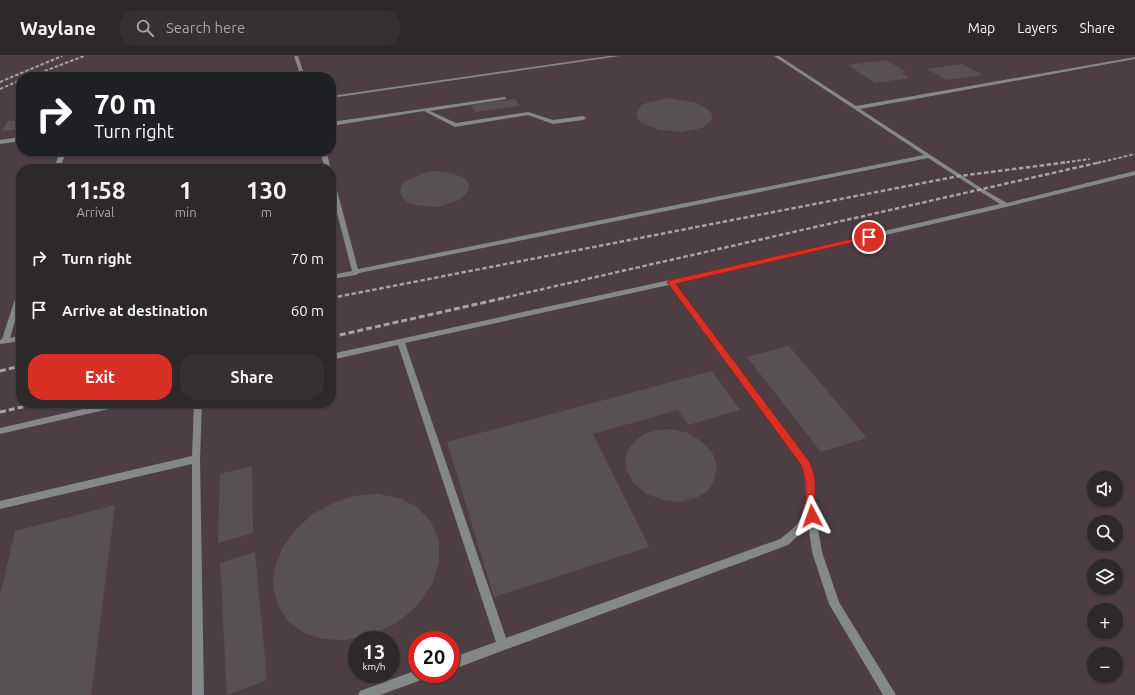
<!DOCTYPE html>
<meta charset="utf-8">
<style>
body{margin:0;font-family:Ubuntu,sans-serif;background:#353031;color:#f1f3f6;height:100vh;display:flex;flex-direction:column;font-size:15px;white-space:nowrap}
*{box-sizing:border-box;margin:0}
p{font-size:13px;color:#a7a6a8}
.icon{flex:none;width:22px;height:22px;fill:none;stroke:currentColor;stroke-width:2;stroke-linecap:round;stroke-linejoin:round}
.map{position:relative;flex:1;overflow:hidden}
.drawer{position:absolute;left:16px;top:108px;width:320px;height:244px;display:flex;flex-direction:column;background:#2d2829;border-radius:16px;box-shadow:0 1px 3px #0004,0 0 0 1px #484446}
.drawer>*{flex:none}
.guide{position:absolute;left:16px;top:16px;width:320px;height:84px;border-radius:16px;box-shadow:0 1px 3px #0004,0 0 0 1px #484446;background:#202124;color:#fff;overflow:hidden}
.fabs{position:absolute;left:1087px;top:415px;display:grid;gap:8px}
.fabs a{display:grid;place-items:center;width:36px;height:36px;border-radius:50%;background:#2d2829;box-shadow:0 1px 3px #0004,0 0 0 1px #484446;font-size:20px}
.speed{position:absolute;left:348px;top:575px;display:flex;gap:8px;font-size:20px;font-weight:700;text-align:center}
.speed>*{display:grid;place-content:center;width:52px;height:52px;border-radius:50%;background:#2d2829;box-shadow:0 1px 3px #0004,0 0 0 1px #484446;line-height:1}
.speed small{font-size:10px;font-weight:400}
.speed .limit{border:6px solid #d22;background:#fff;color:#111}
.pin{position:absolute;display:grid;place-items:center;width:34px;height:34px;color:#fff;margin:-17px;border:2px solid #fff;border-radius:50%;box-shadow:0 1px 4px #0007}
.me{position:absolute;width:44px;margin:-22px;rotate:356deg;stroke-linejoin:round;filter:drop-shadow(0 0 3px #0008)}
.turn{display:flex;align-items:center;gap:14px;height:84px;padding:0 12px;font-size:18px}
.turn .icon{width:52px;height:52px;stroke-width:2.5}
.turn b{display:block;font-size:28px;line-height:34px}
.eta{display:flex;justify-content:space-evenly;align-items:center;height:68px;text-align:center}
.eta b{font-size:24px;font-weight:700;line-height:28px}
.button{display:flex;gap:8px;margin-top:auto;padding:8px 12px}
.button a{flex:1;height:46px;border-radius:16px;background:#d93025;color:#fff;font-size:16px;font-weight:700;line-height:46px;text-align:center}
.button a+a{background:#353031;color:#f1f3f6}
ul{padding:0;list-style:none}
li{display:flex;align-items:center;gap:12px;height:52px;padding:0 12px}
li div{flex:1}
li b{display:block;font-size:15px}
li em{font-style:normal}
header{display:flex;align-items:center;gap:24px;box-sizing:border-box;height:56px;padding:0 20px;background:#2d2829;border-bottom:1px solid #484446}
header strong{font-size:19px}
nav{display:flex;gap:22px;margin-inline-start:auto;font-size:14px}
.search{width:280px;height:36px;background:#353031;display:flex;align-items:center;gap:10px;box-sizing:border-box;padding:0 14px;border-radius:16px;color:#a7a6a8;font-size:15px}
.map>svg:first-child{display:block}
</style>
<header>
<strong>Waylane</strong>
<div class="search"><svg class="icon" aria-label="search" viewBox="0 0 24 24"><circle cx="10" cy="10" r="6"/><path d="M15 15l6 6"/></svg>Search here</div>
<nav><a>Map</a><a>Layers</a><a>Share</a></nav>
</header>
<div class="map">
<svg width="1135" height="639" viewBox="0 0 1135 639">
<rect width="100%" height="100%" fill="#3c3537"/>
<path fill="#4c3e42" fill-rule="evenodd" d="M0,0h1135v639h-1135zM21,21h310v74h-310zM21,113h310v234h-310zM1094,422h22v22h-22zM1094,466h22v22h-22zM1094,510h22v22h-22zM1094,554h22v22h-22zM357,584h34v34h-34zM417,584h34v34h-34zM1094,598h22v22h-22z"/>
<path fill="#585153" d="M886,4l20,12 -5,1 8,5 -34,5 -27,-18z
M962,8l21,11 -36,5 -20,-11z
M668,42l29,5 12,7 3,5v5l-10,8 -20,4 -23,-2 -17,-7 -5,-5 -1,-5 6,-8 7,-3z
M515,43l5,7 -45,6 -4,-7z
M21,64v9l-19,2 6,-10z
M434,115l19,2 12,6 4,5v5l-3,5 -7,6 -21,7 -22,-2 -9,-3 -5,-5 -2,-6 1,-5 5,-5 18,-8z
M789,290l78,92 -46,14 -74,-95z
M712,315l28,39 -52,15 -10,-15 -85,24 56,113 -155,50 -47,-155z
M671,373l17,4 13,8 11,11 5,13 -2,13 -6,12 -13,8 -16,4 -17,-2 -16,-6 -13,-10 -7,-13 -2,-13 4,-10 7,-8 10,-7 12,-3z
M252,410l1,67 -35,10 2,-69z
M377,438l22,4 18,9 14,15 8,18v22l-7,22 -15,22 -22,18 -26,12 -24,4 -22,-1 -19,-6 -16,-12 -10,-16 -5,-18 2,-20 8,-20 13,-18 17,-15 20,-11 21,-7z
M115,449l-24,190h-91v-99l15,-65z
M255,496l12,128 -40,15 -7,-132z"/>
<g fill="none" stroke-linecap="round" stroke-linejoin="round">
<path fill="#848888" fill-rule="evenodd" d="M294,0h4l7,21h-4z
M609,0h11l-289,42v-2z
M774,0h5l77,50 279,-49v2l-275,50 121,79 26,15 128,-32v4l-129,32 -331,77 134,177 5,18 1,15 -1,10 8,48 17,50 57,93h-13l-54,-91 -17,-52 -4,-30 -6,10 -14,13 -337,125v-12l45,-16 -98,-297 -67,15v-6l403,-88 266,-62 -72,-46 -569,115 -3,2 -25,4v-4l21,-4 -21,-81v-13l3,2 24,90 566,-114zM669,229l133,180c4,19 7,42 -5,59 -5,6 -11,10 -17,15l-274,99 -101,-295z
M504,41l2,1v1l-76,12 26,12 72,-11 25,8 30,-4 3,2 -3,2 -30,4 -25,-9 -73,12 -31,-16 -93,15v-4z
M21,81v4l-21,3v-4z
M60,95h6l-6,18h-6z
M320,95h6l5,18h-6z
M19,231h2v14l-11,37 11,-3v6l-21,3v-4l2,-1z
M109,347h17l-1,2 -3,1 -122,28v-6z
M194,347h8l-2,56 4,236h-12v-231l-192,45v-8l192,-45z
M417,614v4h12l-2,4 -47,17h-22l2,-4z"/>
<path stroke="#a8a3a4" stroke-width="2" stroke-dasharray="3.5 2" stroke-linecap="butt" d="M29,21l55,-21
M0,26l62,-26
M0,33l21,-9
M1061,107l29,-4
M1097,107l38,-9"/>
<path stroke="#a8a3a4" stroke-width="2.5" stroke-dasharray="4.5 2.5" stroke-linecap="butt" d="M331,242l628,-122 110,-14
M499,243l602,-137"/>
<path stroke="#a8a3a4" stroke-width="3" stroke-dasharray="6 3" stroke-linecap="butt" d="M331,281l173,-39
M0,315l21,-5
M0,356l40,-9"/>
</g>
<path fill="#d93025" stroke="#8d1f18" d="M869,179h3v3l-196,46 133,177c8,14 6,28 6,43 1,5 3,10 1,15l-4,2 -4,-2c-6,-11 -1,-23 -2,-35 -1,-6 -3,-13 -5,-19l-134,-183 4,-2z"/>
</svg>
<div class="fabs">
<a><svg class="icon" aria-label="sound" viewBox="0 0 24 24"><path d="M4 9h4l5-4v14l-5-4H4zM17 9q2 3 0 6"/></svg></a>
<a><svg class="icon" aria-label="search" viewBox="0 0 24 24"><circle cx="10" cy="10" r="6"/><path d="M15 15l6 6"/></svg></a>
<a><svg class="icon" aria-label="layers" viewBox="0 0 24 24"><path d="M12 4l9 5-9 5-9-5zM3 14l9 5 9-5"/></svg></a>
<a>+</a>
<a>−</a>
</div>
<div class="speed"><div>13<small>km/h</small></div><div class="limit">20</div></div>
<div class="pin" style="left:869px;top:181px;background:#d93025"><svg class="icon" aria-label="arrive" viewBox="0 0 24 24"><path d="M6 21V4h12l-3 4 3 4H6"/></svg></div>
<svg class="me" style="left:812px;top:460px" viewBox="-20 -20 40 40"><path d="M0-17L14 15 0 8-14 15z" fill="#d93025" stroke="#fff" stroke-width="4"/></svg>
<div class="guide">
<div class="turn"><svg class="icon" aria-label="right" viewBox="0 0 24 24"><path d="M7 20v-9h11M14 6l5 5-5 5"/></svg><div><b>70 m</b>Turn right</div></div>
</div>
<section class="drawer">
<div class="eta">
<div><b>11:58</b><p>Arrival</p></div>
<div><b>1</b><p>min</p></div>
<div><b>130</b><p>m</p></div>
</div>
<ul>
<li><svg class="icon" aria-label="right" viewBox="0 0 24 24"><path d="M7 20v-9h11M14 6l5 5-5 5"/></svg><div><b>Turn right</b></div><em>70 m</em></li>
<li><svg class="icon" aria-label="arrive" viewBox="0 0 24 24"><path d="M6 21V4h12l-3 4 3 4H6"/></svg><div><b>Arrive at destination</b></div><em>60 m</em></li>
</ul>
<div class="button"><a>Exit</a><a>Share</a></div>
</section>
</div>
